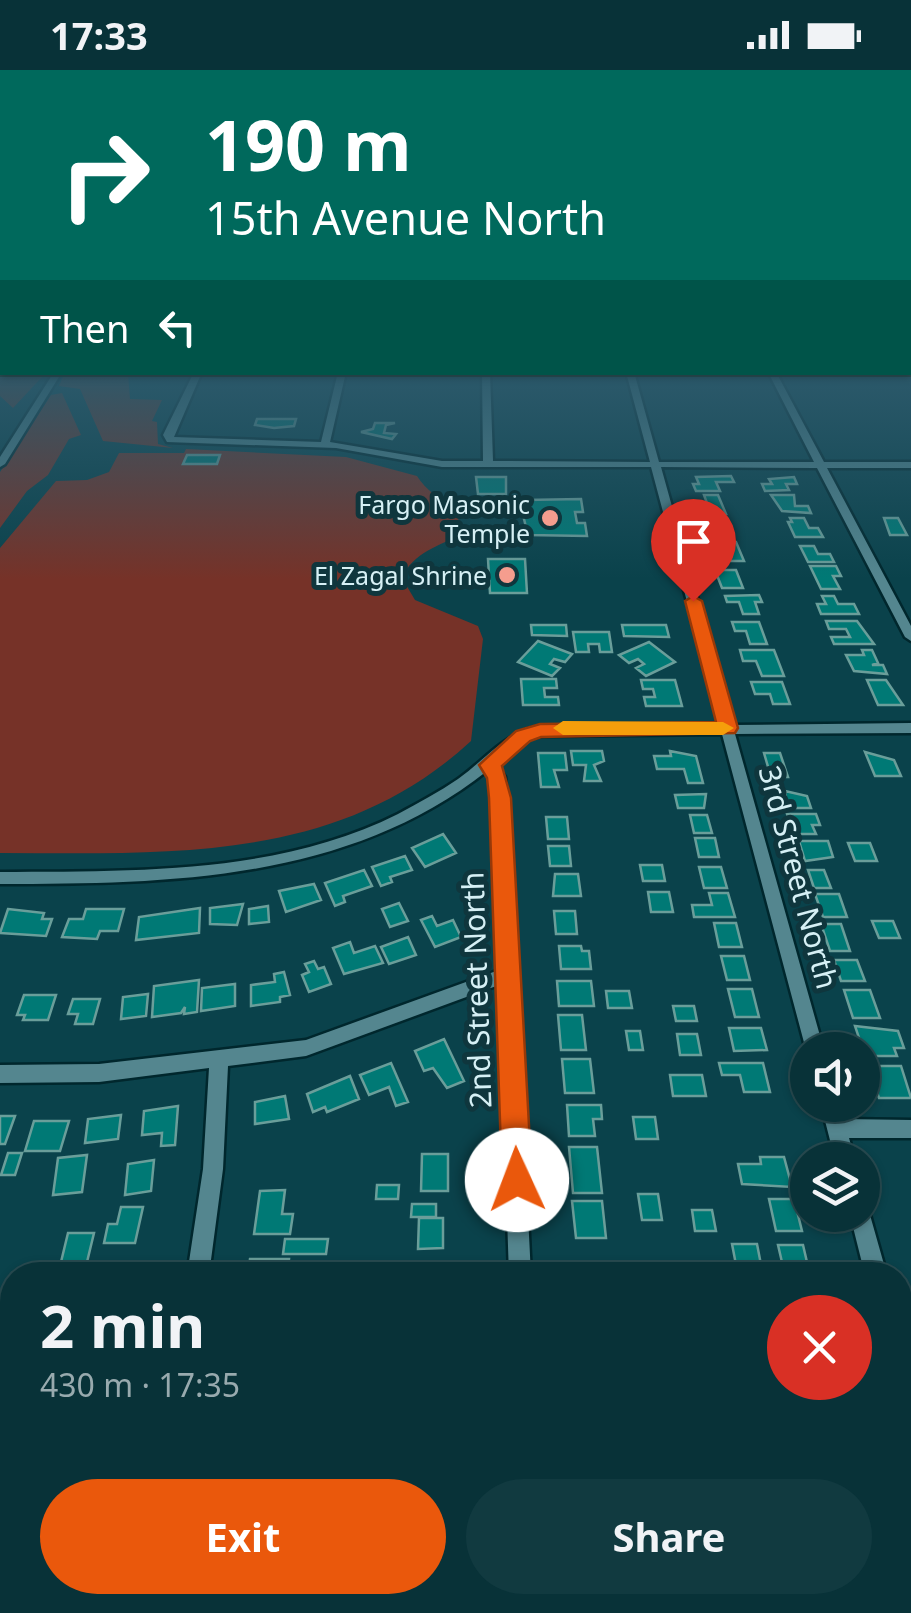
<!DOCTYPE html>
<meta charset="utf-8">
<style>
body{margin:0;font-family:"Noto Sans",sans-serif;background:#113a40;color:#f1f3f6;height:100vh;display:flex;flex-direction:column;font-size:38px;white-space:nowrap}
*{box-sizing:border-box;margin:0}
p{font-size:32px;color:#98aaae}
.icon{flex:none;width:55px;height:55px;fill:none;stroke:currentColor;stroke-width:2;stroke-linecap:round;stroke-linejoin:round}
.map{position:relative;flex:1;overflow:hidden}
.details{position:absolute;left:0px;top:1192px;width:912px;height:352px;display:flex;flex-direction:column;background:#083238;border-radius:40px 40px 0 0;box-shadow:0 2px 8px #0004,0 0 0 2px #294d53}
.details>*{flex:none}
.banner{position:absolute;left:0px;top:0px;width:912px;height:305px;box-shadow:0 2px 8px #0004,0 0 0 2px #294d53;background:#00695c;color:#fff;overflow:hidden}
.buttons{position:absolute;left:790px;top:962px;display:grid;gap:20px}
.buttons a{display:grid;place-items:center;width:90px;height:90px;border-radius:50%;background:#083238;box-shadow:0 2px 8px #0004,0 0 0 2px #294d53;font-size:50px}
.pin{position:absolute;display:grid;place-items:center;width:85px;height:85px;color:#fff;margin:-102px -42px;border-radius:50% 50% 50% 0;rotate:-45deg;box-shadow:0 0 10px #0007}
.pin .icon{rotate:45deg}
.me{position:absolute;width:110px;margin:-55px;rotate:358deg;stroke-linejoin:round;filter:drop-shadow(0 0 8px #0008)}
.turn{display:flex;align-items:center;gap:35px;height:210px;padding:0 40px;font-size:45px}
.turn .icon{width:130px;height:130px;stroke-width:2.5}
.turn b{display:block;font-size:70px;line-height:85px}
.then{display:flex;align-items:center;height:95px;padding:0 40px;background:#0003;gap:20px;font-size:38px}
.round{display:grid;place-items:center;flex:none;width:105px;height:105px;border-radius:52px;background:#113a40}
.overview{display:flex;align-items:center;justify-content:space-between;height:170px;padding:0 40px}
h1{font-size:60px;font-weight:700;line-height:75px}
.action{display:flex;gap:20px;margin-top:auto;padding:20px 40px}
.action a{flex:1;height:115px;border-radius:60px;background:#ea580c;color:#fff;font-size:40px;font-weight:700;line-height:115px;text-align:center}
.action a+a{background:#113a40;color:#f1f3f6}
.status{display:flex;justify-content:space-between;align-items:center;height:70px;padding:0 50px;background:#083238;direction:ltr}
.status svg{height:28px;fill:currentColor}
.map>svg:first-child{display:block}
</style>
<div class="status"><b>17:33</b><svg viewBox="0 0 49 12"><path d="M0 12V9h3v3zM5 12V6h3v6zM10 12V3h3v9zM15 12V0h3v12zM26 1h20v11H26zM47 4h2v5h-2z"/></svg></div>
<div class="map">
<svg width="911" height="1543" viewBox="0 0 911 1543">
<rect width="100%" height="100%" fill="#0a424b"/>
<path fill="#763228" d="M0,293l2,9 42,3 -31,33 -13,-12z
M65,302l63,1 2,26 32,1 -10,21 5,1 1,22 15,4 -70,-7 -23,-52 -21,-3z
M62,323l19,42 -12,4 -21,36 -21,16 -27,37v-56l51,-77z
M186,379l160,8 71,19c13,22 42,28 46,58 -23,11 -51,19 -61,44l13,22 63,26 5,13 -12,102c-133,123 -302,112 -471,112v-305l56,-67 31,-1 22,-8 10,-19h65z"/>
<path fill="#007975" stroke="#6a9e9a" stroke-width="2.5" d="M257,349h39l-2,7 -20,2 -19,-3z
M375,353h20l-9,2 -2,8 12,1 -4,5 -31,-7 12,-3z
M187,385h33l-3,9h-34z
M731,406l3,6h-18l4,9h-24l-3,-7h6l-3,-7z
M476,407h30v17h-28z
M794,407l3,7h-11l3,6 -24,1 -3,-7h10l-3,-5z
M704,425h14l8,19h-26l-3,-8h11z
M771,425h23l1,11h13l3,7 -29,-2z
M581,429l2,13h-8l2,11h8l2,13 -59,-1 -6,-24h4l-1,-11z
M790,448h14l5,10h9l5,9h-28l-7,-15h4z
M884,448h14l9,17h-17z
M713,449h14l6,17h-25l-3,-8h11z
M710,472h26l8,19h-19z
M800,476h14l4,8h12l4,8h-26z
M488,489h37l2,34h-37z
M810,496h26l5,10h-8l7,13h-19z
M715,500h21l7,18h-21z
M759,525l3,7h-7l4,12h-16l-4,-12h-12l-2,-6z
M822,526h12l4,8h16l5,10h-38l-4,-10h9z
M826,551h31l17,23h-40l-3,-7h19l-4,-8h-17z
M732,552h27l8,22h-17l-4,-13h-11z
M531,555h35l1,11 -35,-1z
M622,555h44l3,12 -45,-1z
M573,562h36l3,20h-12l-1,-8h-11l1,8h-13z
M538,571l34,13 -7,8 -11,-3 -4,5 10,4 -8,8 -34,-14z
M649,572l26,20 -29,14 -10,-8 8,-4 -6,-5 -9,4 -10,-8z
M740,580h34l10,26h-22l-6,-15h-13z
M862,580h10l6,13 -6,2h11l4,9 -33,-3 -8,-16h18z
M521,609h35l1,9h-13l1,9h13l1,8h-36z
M641,610h34l7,26h-36l-2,-9h11l-2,-8h-10z
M867,610h19l17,25h-25z
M751,612h31l8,22h-17l-3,-10h-15z
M571,681h31l2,10 -10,4 7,16h-17l2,-16h-13z
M670,681l26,5 7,27h-15l-4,-14h-27l-3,-13h17z
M865,682l29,8 7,16h-26z
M538,683h27l2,17h-13l5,17h-18z
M764,683h16l8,24h-17z
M785,721l22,5 4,12h-24z
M706,724l-2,14h-26l-3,-13z
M787,744h29l4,11h-8l4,9h-22z
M690,745h17l5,18h-18z
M546,747h21l2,22h-21z
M443,764l13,19 -31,14 -13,-19z
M695,768h20l4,19h-20z
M799,771h29l5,16 -28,4z
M848,773h22l7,18h-22z
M548,776h21l2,20h-21z
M405,786l7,14 -22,7 2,5 -11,4 -9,-19z
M640,795h22l3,16h-22z
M699,797h22l6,21h-23z
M364,800l8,16 -29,10 2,6 -10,4 -10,-23z
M808,800h16l7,18h-17z
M555,804h23l3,22h-28z
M314,814l7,16 -35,12 -7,-21z
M648,822h21l4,20h-22z
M709,823h19l7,24h-41l-2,-12h20z
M815,824h24l8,23h-24z
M399,833l9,18 -18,6 -8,-18z
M243,834l-6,21 -27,-1v-16z
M268,836l1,16 -20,2v-15z
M200,838l-1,25 -63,7 3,-23z
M8,839l36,4 -2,6h10l-6,17 -46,-3z
M86,839h38l-6,22h-18l-3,8 -35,-2 7,-18h14z
M554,841h21l2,23h-21z
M432,846l5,10 16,-6 8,17 -26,10 -14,-27z
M872,851h21l7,17h-21z
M714,853h22l6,24h-23z
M821,854h20l9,27h-20z
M408,867l8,18 -27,9 -8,-17z
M350,872l4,11 21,-7 8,17 -39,11 -11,-26z
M559,876h22l1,5h7l2,18h-30z
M721,886h23l6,24h-23z
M834,890h23l8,21h-24z
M314,891l4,8 6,-2 7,17 -22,8 -7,-17 7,-3 -4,-8z
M284,902l6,23 -10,2v5l-29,4v-21l24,-3 -1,-8z
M199,910l-2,32 -13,2 1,-7 -4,6 -29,4 2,-31z
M557,911h34l3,25h-35z
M235,914v22l-34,5 1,-23z
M728,919h24l7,28h-24z
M844,920h26l10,28h-27z
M606,921h23l3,17h-24z
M148,924l-2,22 -25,3 2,-22z
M24,925h32l-8,25h-25l2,-5h-8z
M73,929h27l-7,25h-18l3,-10h-10z
M673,936h21l3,15h-21z
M558,945h24l4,35h-25z
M855,956l43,5 6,17h-10l3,8h-32z
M729,958h32l6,22 -33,1z
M626,961h14l3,19h-14z
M677,964h20l4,21h-21z
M444,969l20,42 -17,7 -14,-20 -9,3 -9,-20z
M562,989h28l4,34h-29z
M391,993l17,39 -12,4 -7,-19 -20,8 -9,-20z
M719,993h44l7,29h-26l-4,-17h-18z
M868,996h33l10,32h-32z
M670,1005h32l4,21h-33z
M350,1006l9,23 -32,13 -2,-5 -12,5 -6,-18z
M285,1026l4,23 -34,5v-22z
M567,1035h34l1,14h-9l2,17h-26z
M178,1036l-3,39 -14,1 1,-13 -20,2 2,-24z
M121,1045l-3,24 -33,4 3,-24z
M0,1046h15l-10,28h-5z
M633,1047h22l3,22h-22z
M34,1051h35l-9,30h-35z
M569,1077h28l5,46h-29z
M8,1083h14l-7,22h-14z
M422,1084h26v37h-27z
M87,1085l-5,37 -29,3 5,-37z
M760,1087h24l8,30 -50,-3 -4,-20h23z
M154,1090l-3,31 -26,4 3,-31z
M377,1115h22l-1,14h-22z
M285,1120l-3,24h11l-3,20h-36l6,-43z
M638,1124h20l4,26h-20z
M769,1129h25l8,32h-26z
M572,1131h30l4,37h-30z
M412,1134h24v13h-25z
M121,1137h22l-8,36h-31l4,-19h9z
M692,1140h20l4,21h-21z
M419,1148h24v30l-25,1z
M68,1163h26l-7,29h-26z
M285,1169h43l-2,15h-43z
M732,1174h25l6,31h-25z
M778,1175h25l7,30h-25z
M250,1189h39l-2,16h-39z
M0,1511h12v21h13l-2,9h-23z
M196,1532h39l-1,11h-40z
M831,1532h56l3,11h-57z"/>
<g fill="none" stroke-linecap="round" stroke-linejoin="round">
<g stroke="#00272d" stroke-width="5">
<path id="minor" d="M910,294h1v5h-1z
M54,302h8l-57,92 -5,3v-10z
M194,302h8l-28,65 147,5 17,-70h8l-16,70 112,19h41l-1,-89h8l3,89 157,1 -24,-90h8l25,90h155l-46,-90h8l48,90h87v6h-84l84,158v15l-6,-4 -88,-169 -156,-1 72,258 178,-2v10l-176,1 89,316h-16v3l-2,-3 -84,-316 -181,2 -13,3 -31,25 8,13 2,21 24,477h-22l-10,-290 -193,71 -78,10 -5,103 -14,106h-22l16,-106 6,-101 -110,14 -99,1v-18l99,-1 207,-24 193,-70 -8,-192 -4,-7c-139,110 -318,113 -487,113v-12c133,-1 276,3 398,-58 20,-11 41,-22 60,-35 20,-14 39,-36 61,-46 6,-4 15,-5 22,-7l179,-1 -69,-258h-209l-106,-19 -169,-6 -4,-7z
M821,1035h18l4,14 68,1v18h-62l6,22h-20z
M862,1136l5,2 3,7 17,60h-22l-15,-60h12z
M900,1280l8,3 3,7v53l-8,-4 -3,-7z
M123,1532h26l-2,11h-26z
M517,1532h26v11h-26z"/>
</g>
<use href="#minor" fill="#54868f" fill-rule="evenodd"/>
</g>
<linearGradient id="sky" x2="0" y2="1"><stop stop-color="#062429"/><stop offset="0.58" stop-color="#2d5a6c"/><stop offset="1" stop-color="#2d5a6c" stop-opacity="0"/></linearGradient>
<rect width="911" height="509" fill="url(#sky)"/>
<path fill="#ea580c" stroke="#983908" stroke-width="2.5" d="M693,526l9,5 36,127 -3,5 -194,4 -11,4 -28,25 9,32 21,382 -5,11 -10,4 -11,-4 -4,-11 -13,-382 -2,-20 -8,-13 37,-34 24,-7 176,-2 -31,-121z"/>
<path fill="#f59e0b" d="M563,651l160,1 11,6 -11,7h-160l-10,-7z"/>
<g fill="#f59d8e" stroke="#0f363d" stroke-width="4">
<circle cx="550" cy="448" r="10"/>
<circle cx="507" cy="505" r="10"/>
</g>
<g text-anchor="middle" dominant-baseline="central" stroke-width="10" stroke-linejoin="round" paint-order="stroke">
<g font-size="25" fill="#d6f0f5" stroke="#0f363d" text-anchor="end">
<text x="530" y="434">Fargo Masonic<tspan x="530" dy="29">Temple</tspan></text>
<text x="487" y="505">El Zagal Shrine</text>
</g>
<g font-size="30" fill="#d6f0f5" stroke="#0f363d">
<text transform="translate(799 807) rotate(75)">3rd Street North</text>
<text transform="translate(476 920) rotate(-92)">2nd Street North</text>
</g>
</g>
</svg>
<div class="buttons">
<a><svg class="icon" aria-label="sound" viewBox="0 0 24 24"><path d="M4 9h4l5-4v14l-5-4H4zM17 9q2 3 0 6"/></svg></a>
<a><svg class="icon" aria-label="layers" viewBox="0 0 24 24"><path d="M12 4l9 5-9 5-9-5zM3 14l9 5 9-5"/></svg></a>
</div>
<div class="pin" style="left:693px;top:531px;background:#d93025"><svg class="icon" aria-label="arrive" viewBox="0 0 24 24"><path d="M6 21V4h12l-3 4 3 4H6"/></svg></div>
<svg class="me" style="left:517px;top:1110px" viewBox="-20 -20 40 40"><circle r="19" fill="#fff"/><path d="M0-13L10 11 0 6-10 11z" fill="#ea580c"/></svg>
<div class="banner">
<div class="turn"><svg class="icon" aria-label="right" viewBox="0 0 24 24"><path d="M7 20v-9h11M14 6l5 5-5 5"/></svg><div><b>190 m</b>15th Avenue North</div></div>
<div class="then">Then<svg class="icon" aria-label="left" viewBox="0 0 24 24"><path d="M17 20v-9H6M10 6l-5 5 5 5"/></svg></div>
</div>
<section class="details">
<div class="overview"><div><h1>2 min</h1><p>430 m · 17:35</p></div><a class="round" style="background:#d93025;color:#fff"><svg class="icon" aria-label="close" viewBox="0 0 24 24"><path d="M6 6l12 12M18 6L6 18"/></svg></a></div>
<div class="action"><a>Exit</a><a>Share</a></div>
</section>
</div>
